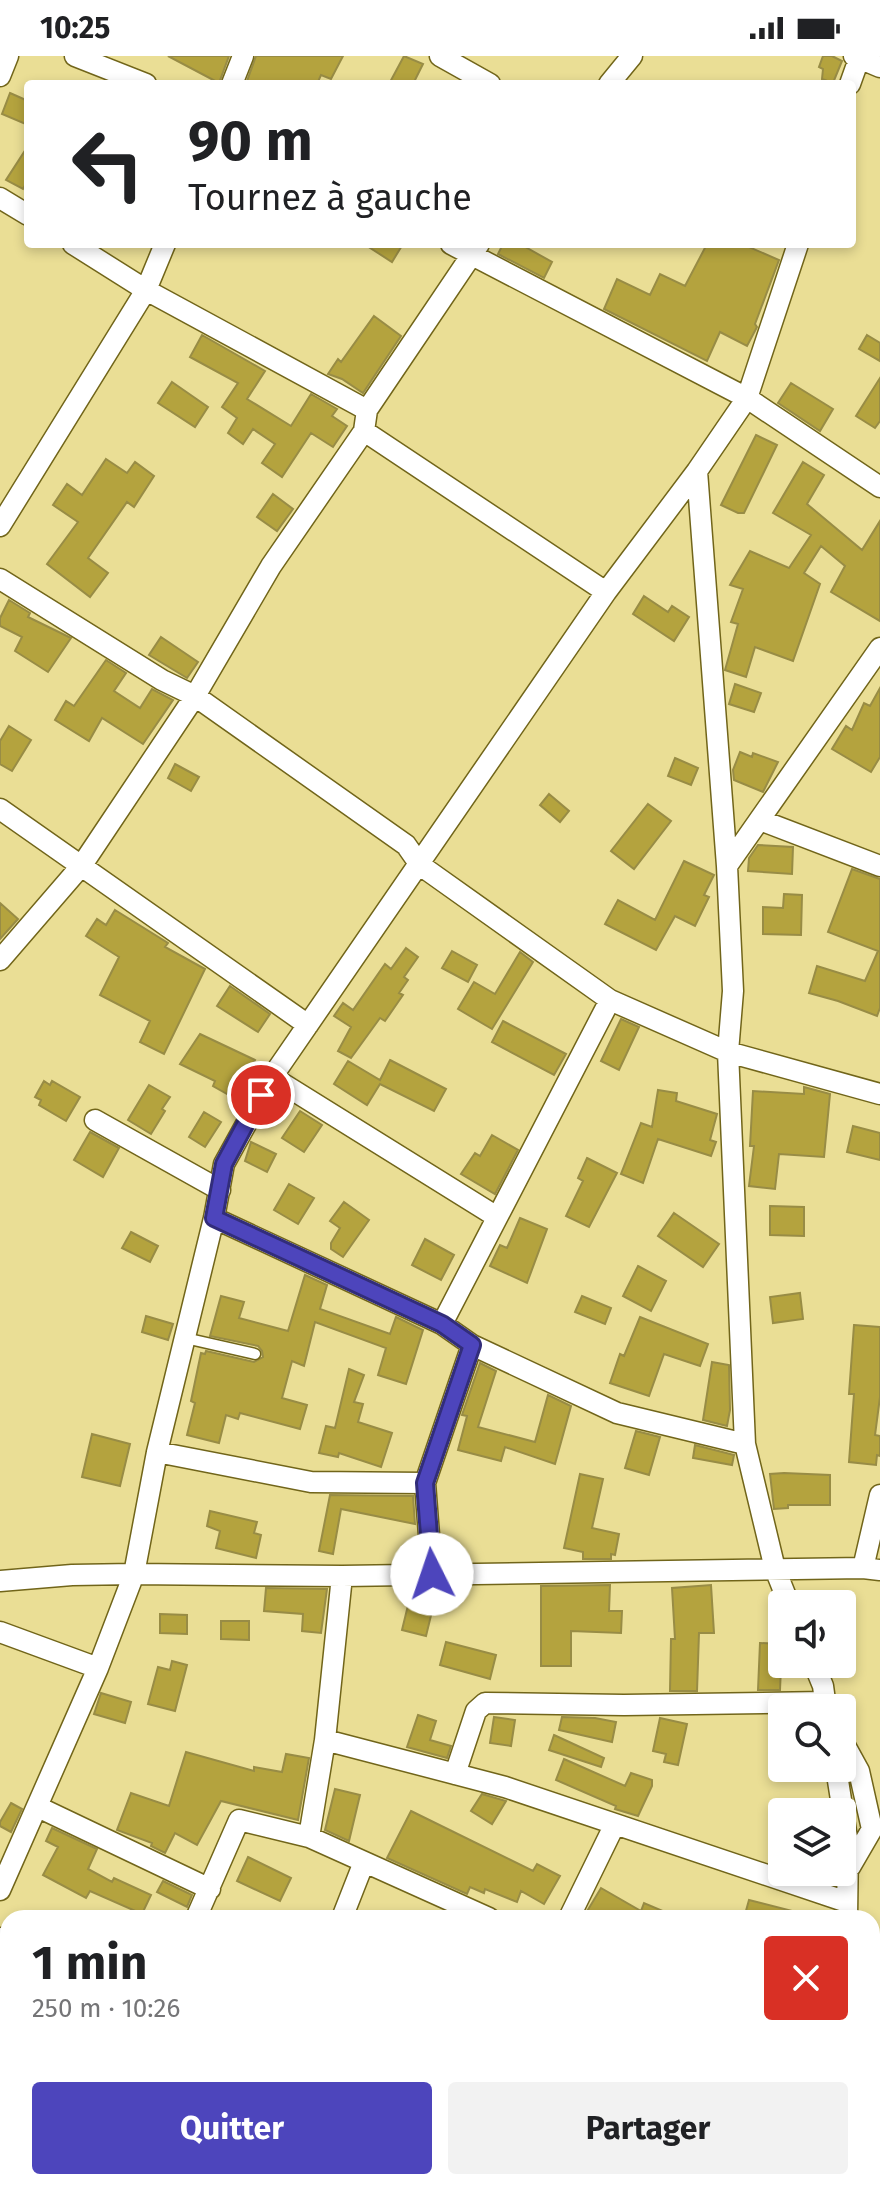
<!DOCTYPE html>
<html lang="fr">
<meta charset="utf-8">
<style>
body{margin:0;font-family:"Fira Sans",sans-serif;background:#f2f2f2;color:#202124;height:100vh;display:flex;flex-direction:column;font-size:30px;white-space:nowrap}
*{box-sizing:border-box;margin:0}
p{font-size:26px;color:#757577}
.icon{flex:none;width:44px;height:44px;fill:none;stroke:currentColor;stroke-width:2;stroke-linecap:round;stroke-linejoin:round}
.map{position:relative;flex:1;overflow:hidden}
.panel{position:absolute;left:0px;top:1854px;width:880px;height:280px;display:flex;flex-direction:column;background:#fff;border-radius:24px 24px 0 0;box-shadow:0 4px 12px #0003}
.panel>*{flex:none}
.banner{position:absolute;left:24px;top:24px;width:832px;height:168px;border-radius:8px;box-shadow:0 4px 12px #0003;background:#fff;color:#202124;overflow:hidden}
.tools{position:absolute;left:768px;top:1534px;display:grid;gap:16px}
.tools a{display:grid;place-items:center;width:88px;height:88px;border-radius:8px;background:#fff;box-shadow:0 4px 12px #0003;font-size:40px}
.pin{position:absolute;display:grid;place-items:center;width:68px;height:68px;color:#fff;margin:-34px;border:4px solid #fff;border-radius:50%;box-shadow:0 2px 8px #0007}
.me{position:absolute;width:88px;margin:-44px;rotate:356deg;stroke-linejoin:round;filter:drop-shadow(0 0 6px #0008)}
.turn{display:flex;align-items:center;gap:28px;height:168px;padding:0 32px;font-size:36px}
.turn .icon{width:104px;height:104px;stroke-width:2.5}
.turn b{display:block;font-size:56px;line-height:68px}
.round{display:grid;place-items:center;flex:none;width:84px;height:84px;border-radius:8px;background:#f2f2f2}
.overview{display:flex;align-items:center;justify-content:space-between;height:136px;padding:0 32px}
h1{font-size:48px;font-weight:700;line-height:60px}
.primary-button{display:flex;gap:16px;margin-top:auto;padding:16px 32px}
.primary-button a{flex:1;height:92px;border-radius:8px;background:#4d45bc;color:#fff;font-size:32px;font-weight:700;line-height:92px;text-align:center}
.primary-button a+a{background:#f2f2f2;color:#202124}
.status{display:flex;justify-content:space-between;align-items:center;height:56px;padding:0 40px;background:#fff;direction:ltr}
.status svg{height:22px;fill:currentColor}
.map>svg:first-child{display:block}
</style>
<div class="status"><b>10:25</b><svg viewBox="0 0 49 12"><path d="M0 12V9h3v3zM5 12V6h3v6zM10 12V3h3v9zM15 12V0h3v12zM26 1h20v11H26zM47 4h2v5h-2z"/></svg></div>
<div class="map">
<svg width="880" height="2134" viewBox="0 0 880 2134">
<rect width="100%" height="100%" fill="#eade95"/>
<path fill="#b4a33e" stroke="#988c45" stroke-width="2" d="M168,0h61l-10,27z
M256,0h87l-12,23 -10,-4 -4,9h-63l-7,-3z
M404,0l19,8 -10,20h-24z
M823,0h9l10,5 -9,22 -11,-4 1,-10 -4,-2z
M10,37l18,8v24l-26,-11z
M28,90v34l-5,9 -17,-9z
M364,188h39l-11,18z
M503,188h17l32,18 -8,16 -46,-24z
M707,188h35l37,16 -24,64 2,3 -10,19 -27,-14 -13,29 -103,-52 13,-30 33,16 10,-21 25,12z
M374,260l27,20 -38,57 -21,-14 -14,-5 10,-15 3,3z
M202,279l63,36 -18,28 44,27 20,-32 26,15 -5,7 15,10 -14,21 -22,-14 -29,44 -20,-14 13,-19 -22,-15 -10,15 -15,-11 9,-15 -15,-11 16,-24 -48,-26z
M867,279l13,8v18l-21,-12z
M880,322v43l-5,7 -19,-12z
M172,326l36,25 -13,20 -37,-24z
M791,327l42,26 -13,22 -42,-28z
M756,379l21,10 -33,68h-6l-17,-8z
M106,403l21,14 8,-11 19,14 -20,31 -7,-5 -39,56 20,15 -18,24 -43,-33 31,-42 -25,-17 14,-21 15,11z
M803,406l21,13 -17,29 55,46 18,-29v100l-49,-29 14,-26 -24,-20 -17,27 16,11 -27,77 -38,-14 -9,30 -21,-7 13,-46 -7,-2 12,-33 -13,-4 20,-34 39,17 22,-33 -38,-22z
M273,438l20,15 -16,22 -20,-14z
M644,540l24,16 4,-6 17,11 -15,24 -41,-27z
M9,544l21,13 -2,4 43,21 -23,34 -33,-21 7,-14 -22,-11v-8z
M161,581l37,25 -11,16 -38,-23z
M106,604l20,13 -12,18 26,17 12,-19 21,11 -30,44 -41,-26 -13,23 -34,-21 11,-19 8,5z
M735,628l26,9 -7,19 -25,-8z
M880,632v69l-9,15 -39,-23 14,-23 6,4 12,-27 6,3z
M9,670l22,14 -19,31 -12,-7v-23z
M740,696l12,5 1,-4 25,9 -15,30 -29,-12 -1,-10z
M675,702l23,10 -7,17 -23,-9z
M175,708l24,13 -8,14 -23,-13z
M549,738l20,17 -9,11 -20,-17z
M648,748l23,17 -37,48 -23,-18z
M758,789l35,2 -1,27 -44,-3 1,-13z
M684,805l30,14 -10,20 5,2 -14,29 -20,-10 -19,34 -51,-26 13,-24 37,20z
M852,813l28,10v129l-3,8 -39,-15 -29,-8 8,-27 48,15 13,-30 -50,-19z
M784,838l18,1 -1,40 -38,-1v-27l20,1z
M0,847l18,16 -18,20z
M115,854l53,33 -3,4 40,22 -41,85 -24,-12 10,-21 -50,-26 19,-38 -33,-21 11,-17 9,6z
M406,892l12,9 -14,20 4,3 -9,13 4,2 -18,26 -5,-3 -29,40 -13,-7 13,-24 -17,-11 9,-13 10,7 32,-46 6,5z
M452,895l25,14 -9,17 -26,-14z
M520,896l13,10 -41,67 -34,-20 16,-27 21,12z
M230,930l40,28 -12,18 -41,-26z
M621,963l18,8 -20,43 -18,-9z
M503,965l63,33 -12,21 -62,-33z
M200,978l55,26 -21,38 -21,-12 2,-5 -35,-17z
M390,1004l56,29 -12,22 -54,-27 -13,21 -33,-21 14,-23 32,19z
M44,1025l6,4 2,-4 28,16 -14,24 -27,-16 2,-5 -6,-3z
M149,1029l21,12 -8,12 3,2 -14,23 -23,-14z
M804,1031l26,7 -6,63 -45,-3 -4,35 -26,-3 5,-40h-4l3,-55 51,3z
M658,1034l19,3 -1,8 41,13 -7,26 6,2 -5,14 -53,-17 -15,44 -22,-9 20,-51 11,4z
M300,1055l22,14 -18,27 -22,-14z
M204,1056l17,10 -16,25 -16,-10z
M853,1070l27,7v27l-33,-8z
M90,1076l29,16 -16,29 -29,-17z
M492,1079l26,15 -23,44 -34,-20 14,-21 5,3z
M251,1086l25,12 -9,18 -22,-11z
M587,1102l30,15 -28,54 -23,-11 17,-35 -5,-3z
M289,1128l25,14 -16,26 -24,-14z
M344,1146l25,18 -26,37 -12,-8v-6l9,-15 -10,-7z
M770,1150l34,1v29l-34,-1z
M674,1157l45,31 -16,23 -45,-31z
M520,1162l27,11 -20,54 -37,-17 10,-21 7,3z
M131,1176l27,14 -8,16 -28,-14z
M425,1183l29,16 -13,25 -29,-15z
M638,1210l28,15 -15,30 -28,-15z
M305,1219l22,10 -7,24 70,25 6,-17 27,13 -17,54 -28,-9 8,-27 -71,-26 -11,44 -12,-5 -10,37 25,7 -7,24 -60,-16 -2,6 -12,-4 -7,28 -32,-8 8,-32 -4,-2 10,-48 4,1 1,-3 48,11 9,-5 -1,-6 -4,-5 -48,-10 11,-40 23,6 -5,16 49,13z
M800,1237l3,26 -30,4 -3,-26z
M582,1240l29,12 -6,16 -30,-12z
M146,1260l27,8 -5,16 -26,-8z
M640,1261l68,27 -8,22 -36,-12 -15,42 -39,-13 10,-29 4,2z
M854,1269l26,2v70l-5,38 5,1v20l-3,-1 -1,10 -27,-3 5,-68h-5z
M712,1306l17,3 1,45 -3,16 -24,-6z
M480,1307l16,8 -18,56 57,15 13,-47 23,11 -16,58 -50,-17 -4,14 -43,-11 9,-34 -5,-1z
M349,1313l15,6 -10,27 9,2 -5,18 34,11 -11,34 -42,-14 -1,4 -19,-4 7,-27 9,2z
M636,1375l24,6 -11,38 -24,-7z
M92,1378l38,10 -10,42 -38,-9z
M695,1389l39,10 -2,10 -39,-7z
M784,1417l46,2v30h-42v3l-14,1 -4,-35z
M580,1418l23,5 -11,49 27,6 -4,21 -4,-1v5h-28v-7l-19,-4z
M330,1439l83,1 2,28 -74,-15 -8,45 -14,-3z
M210,1455l47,11 -3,11 7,2 -5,23 -40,-10 4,-17 -13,-5z
M610,1529l-1,26h13l-1,22 -50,-2v35h-30v-80z
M711,1529l3,48h-15l-2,58h-27l1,-52h4l-3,-51z
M266,1532l61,1 -6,44 -19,-2 1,-17 -39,-3z
M411,1537l24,6 -9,37 -24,-6z
M160,1558l27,1v19l-27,-1z
M221,1565h28v19l-28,-1z
M446,1586l50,13 -6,24 -50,-14z
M760,1587l22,1 -2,46h-22z
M172,1605l15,4 -12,46 -27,-7 10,-37 12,3z
M101,1637l30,9 -6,21 -31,-9z
M418,1659l18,6 -6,19 21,6 -4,12 -40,-11z
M494,1661l21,3 -4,26 -21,-3z
M562,1661l33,1 21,4 -4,20 -53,-12z
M660,1662l27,6 -9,41 -14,-3 2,-8 -13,-3z
M554,1679l50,23 -3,9 -52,-17z
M186,1696l68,19v-4l28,5 4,-18 23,4 -11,62 -77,-19 -24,44 -22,-12 -10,20 -14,-7 1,-3 -35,-13 14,-37 38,13z
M564,1703l61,27 6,-13 21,7v6l-14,30 -23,-7 1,-3 -60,-26z
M335,1733l25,6 -11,46 -24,-11z
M482,1738l24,7 -14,23 -21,-13z
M11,1747l11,6 -11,23 -11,-6v-4z
M411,1755l122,60 4,-7 23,12 -16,28 -23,-13 -4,11 -32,-13 -1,4 -14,-6 -3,7 -80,-36z
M52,1772l45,21 -9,20 24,13 2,-4 37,17 -9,19 -52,-23 -4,7 -43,-23 15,-28 -12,-6z
M248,1801l43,21 -11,23 -43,-20z
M163,1825l29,14 -5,12 -30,-15z
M601,1832l40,23 3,-8 35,15h-96z
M749,1844l51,13v5h-56z"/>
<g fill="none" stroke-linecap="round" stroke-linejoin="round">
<g stroke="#71651a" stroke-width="13">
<path id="lane" d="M185,1282l70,16"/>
</g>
<g stroke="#71651a" stroke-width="23">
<path id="street" d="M75,0l71,28
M440,0l50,28
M854,0l26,11
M0,20l8,-20
M232,28l11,-28
M609,28l23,-28
M850,28l10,-28
M0,142l28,17
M73,188l73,46 221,120
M451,188l296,154 51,-154
M364,375l242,161
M697,415l30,395 6,125 -5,61 17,392 30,125 14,35
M0,470l146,-236 19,-46
M0,523l162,101 33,16 211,149 14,20 190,135 118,52 152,42
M0,753l308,216
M760,764l120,46
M727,810l153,-218
M0,904l82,-95 113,-169 76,-130 93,-135 3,-21 112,-166
M272,1021l225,140
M95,1064l125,70
M214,1162l228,106 30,21 145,68 128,31
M442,1268l168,-324
M157,1396l154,30 114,1
M863,1512l17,-73
M432,1518l-7,-91 47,-138
M0,1525l72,-6 62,-1 208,2 521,-8 17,2
M0,1576l98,36
M814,1608l9,22 3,22
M325,1684l180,47 342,115
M842,1684l17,31 13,58 -22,38
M836,1712l12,76 -1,74
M455,1718l21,-63 9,-8 139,2 201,-3
M38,1751l172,82
M309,1781l16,-97 17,-164
M0,1834l98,-222 36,-94 23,-122 57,-234 10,-54 48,-87 334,-485 91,-121 50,-73 133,89
M196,1862l43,-98 70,17 180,81
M342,1862l22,-56
M569,1862l45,-92
M0,1882l8,3
M872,1887l8,5
M205,2126l20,8
M369,2134l3,-8
M833,2134l2,-8"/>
</g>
<use href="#lane" stroke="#fff" stroke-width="10"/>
<use href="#street" stroke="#fff" stroke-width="20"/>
</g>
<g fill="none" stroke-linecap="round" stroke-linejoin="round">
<g stroke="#322d7a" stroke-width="20">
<path id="route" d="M261,1039l-37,69 -10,54 228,106 30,21 -47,138 7,91"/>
</g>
<use href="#route" stroke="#4d45bc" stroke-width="14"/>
</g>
</svg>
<div class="tools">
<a><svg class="icon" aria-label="sound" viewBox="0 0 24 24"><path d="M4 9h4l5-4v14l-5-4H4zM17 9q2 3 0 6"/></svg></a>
<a><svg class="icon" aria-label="search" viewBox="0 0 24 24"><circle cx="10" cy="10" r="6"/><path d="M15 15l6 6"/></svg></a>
<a><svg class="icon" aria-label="layers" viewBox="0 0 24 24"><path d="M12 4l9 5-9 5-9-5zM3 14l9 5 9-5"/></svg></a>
</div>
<div class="pin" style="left:261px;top:1039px;background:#d93025"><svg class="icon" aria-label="arrive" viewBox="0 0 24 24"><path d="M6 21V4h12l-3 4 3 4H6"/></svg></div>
<svg class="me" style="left:432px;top:1518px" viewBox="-20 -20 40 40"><circle r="19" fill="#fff"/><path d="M0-13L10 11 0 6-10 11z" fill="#4d45bc"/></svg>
<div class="banner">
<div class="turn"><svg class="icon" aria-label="left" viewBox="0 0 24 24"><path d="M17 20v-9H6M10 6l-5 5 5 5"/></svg><div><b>90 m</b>Tournez à gauche</div></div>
</div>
<section class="panel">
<div class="overview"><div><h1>1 min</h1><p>250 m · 10:26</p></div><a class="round" style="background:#d93025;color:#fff"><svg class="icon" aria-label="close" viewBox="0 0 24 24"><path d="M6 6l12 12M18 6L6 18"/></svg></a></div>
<div class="primary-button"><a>Quitter</a><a>Partager</a></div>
</section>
</div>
